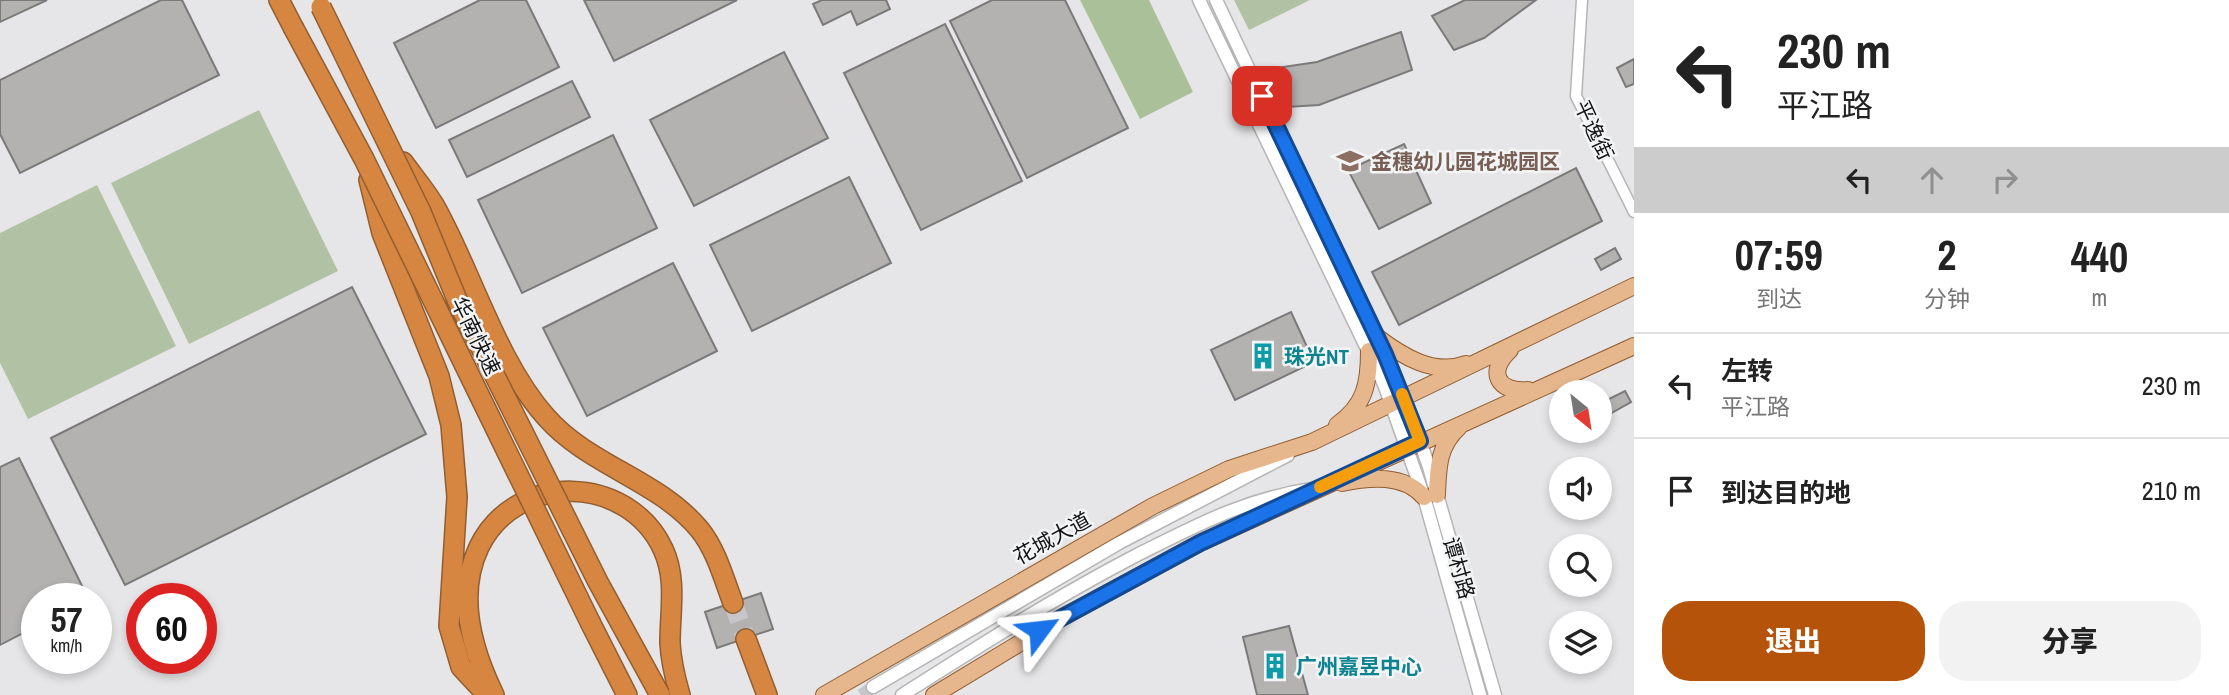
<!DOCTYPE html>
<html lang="zh">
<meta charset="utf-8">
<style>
body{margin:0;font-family:"Archivo Narrow","Noto Sans SC",sans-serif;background:#f2f2f2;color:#222;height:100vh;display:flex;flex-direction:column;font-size:26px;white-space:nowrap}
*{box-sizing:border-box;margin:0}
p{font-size:23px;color:#767676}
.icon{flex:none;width:38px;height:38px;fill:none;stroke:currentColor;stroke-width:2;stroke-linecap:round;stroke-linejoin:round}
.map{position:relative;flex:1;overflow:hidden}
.panel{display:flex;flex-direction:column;background:#fff;width:595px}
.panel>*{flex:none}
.hud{background:#fff;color:#222;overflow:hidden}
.needle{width:46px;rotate:150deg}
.controls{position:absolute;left:1549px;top:380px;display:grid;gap:14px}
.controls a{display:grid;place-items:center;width:63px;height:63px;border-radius:50%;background:#fff;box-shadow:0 4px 10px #0003;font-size:35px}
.speed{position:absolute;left:21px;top:583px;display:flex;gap:14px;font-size:35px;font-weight:700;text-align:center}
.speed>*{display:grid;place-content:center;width:91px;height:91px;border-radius:50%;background:#fff;box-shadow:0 4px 10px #0003;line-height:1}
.speed small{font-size:18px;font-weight:400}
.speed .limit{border:10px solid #d22;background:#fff;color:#111}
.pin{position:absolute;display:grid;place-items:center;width:60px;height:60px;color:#fff;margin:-30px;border-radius:14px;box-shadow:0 4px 10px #0006}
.me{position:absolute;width:77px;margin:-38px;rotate:60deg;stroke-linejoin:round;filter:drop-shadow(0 0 5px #0008)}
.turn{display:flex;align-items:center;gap:24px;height:147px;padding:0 28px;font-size:32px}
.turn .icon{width:91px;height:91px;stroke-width:2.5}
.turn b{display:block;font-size:49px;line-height:60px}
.lanes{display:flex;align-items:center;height:66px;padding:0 28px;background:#0003;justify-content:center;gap:35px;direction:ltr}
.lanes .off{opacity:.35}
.eta{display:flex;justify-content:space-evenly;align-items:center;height:119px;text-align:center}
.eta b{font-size:42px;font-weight:800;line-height:49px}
.primary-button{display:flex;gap:14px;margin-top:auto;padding:14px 28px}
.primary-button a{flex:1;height:80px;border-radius:28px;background:#b45309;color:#fff;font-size:28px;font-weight:800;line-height:80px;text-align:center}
.primary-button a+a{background:#f2f2f2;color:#222}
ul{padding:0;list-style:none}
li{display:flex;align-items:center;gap:21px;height:105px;padding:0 28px;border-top:2px solid #e0e0e0}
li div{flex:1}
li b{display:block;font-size:26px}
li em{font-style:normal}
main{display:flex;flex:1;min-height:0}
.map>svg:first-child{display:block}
</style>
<main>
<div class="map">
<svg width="1634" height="695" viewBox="0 0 1634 695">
<rect width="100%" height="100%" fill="#e6e6e8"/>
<path fill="#b0c2a3" d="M1234,0h76l-61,30z
M259,110l79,161 -149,73 -78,-161z
M97,185l79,161 -148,73 -28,-56v-130z"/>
<path fill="#aac099" d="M1080,0h69l44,92 -53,27z"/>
<path fill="#b4b2b1" stroke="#7b7a7a" stroke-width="2" d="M0,0h47l-47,22z
M161,0h21l37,75 -199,98 -20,-39v-54z
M480,0h46l33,67 -123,61 -42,-85z
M584,0h153l-123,61z
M822,0h64l4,9 -33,16 -6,-14 -28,14 -10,-21z
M992,0h73l63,128 -101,50 -77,-157z
M1465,0h71l-52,38 -30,12 -22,-34z
M945,24l77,157 -101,49 -77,-157z
M1401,32l11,38 -93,35 -32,2 -11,-39 41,-6z
M784,52l44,86 -134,68 -44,-86z
M1634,59v25l-8,3 -9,-19z
M572,81l18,36 -123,60 -18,-37z
M613,135l44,93 -135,65 -44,-93z
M1404,144l27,59 -52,26 -31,-59z
M1576,168l26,53 -203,104 -27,-53z
M849,177l42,86 -139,68 -42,-86z
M1615,248l6,11 -20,11 -6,-11z
M673,263l44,88 -130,65 -44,-88z
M352,287l74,147 -301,151 -74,-147z
M1291,312l23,50 -79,38 -24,-50z
M1625,391l6,11 -23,13 -7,-12z
M19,458l69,140h-51v28l-37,19v-178z
M761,593l12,36 -56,19 -12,-36z
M1289,626l19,69h-51l-14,-58z"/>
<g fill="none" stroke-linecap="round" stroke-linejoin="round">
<path stroke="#c6c6c8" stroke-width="12" stroke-dasharray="12 6" stroke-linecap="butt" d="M861,695l12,-8"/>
<path stroke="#c6c6c8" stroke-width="19" stroke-dasharray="19 10" stroke-linecap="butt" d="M733,603l13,36"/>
<g stroke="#b5b5b6" stroke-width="13">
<path id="minor" d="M1582,0l-6,96 58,116"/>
</g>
<g stroke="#b5b5b6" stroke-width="15">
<path id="tertiary" d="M1199,0l185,384 40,113 56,198
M1216,0l189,399 24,68 66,228
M873,687l246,-144 169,-88
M902,695c77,-49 154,-98 235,-140 60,-30 108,-56 175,-66"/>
</g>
<g stroke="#925e31" stroke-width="18">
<path id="primary" d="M1377,337c25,19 57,39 89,27
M1510,350c-23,21 -13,43 18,40
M1337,425c28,-20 32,-41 32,-74
M1342,483c28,-6 62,-9 82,14
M1437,495c1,-27 1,-49 22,-68
M824,695l329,-189 76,-37 83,-27 322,-156
M934,695l129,-78 137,-74 434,-197"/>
</g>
<g stroke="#925e31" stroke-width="22">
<path id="motorway" d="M279,0l14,27
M403,162c10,14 22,28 31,43 37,65 62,156 112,212 43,49 113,63 154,113 16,20 24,49 33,73
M369,180l13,53 57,143 12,49 6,72 -8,129 12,41 26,28
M591,624l36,71
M746,639l21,56
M494,695c-22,-45 -38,-100 -15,-148 37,-76 149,-73 184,2 14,30 7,61 7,94 1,18 5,35 10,52"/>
</g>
<use href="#minor" stroke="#fff" stroke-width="10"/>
<use href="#tertiary" stroke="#fff" stroke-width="12"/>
<use href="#primary" stroke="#e6b68d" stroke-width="16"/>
<use href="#motorway" stroke="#d68641" stroke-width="19"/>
<g stroke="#925e31" stroke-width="22" stroke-linecap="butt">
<path id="motorway-bridge" d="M321,7l100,205 37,90 140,280 62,113
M293,27l71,132 227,465"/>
</g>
<use href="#motorway-bridge" stroke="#d68641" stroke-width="19"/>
</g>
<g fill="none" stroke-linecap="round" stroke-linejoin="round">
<g stroke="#114b97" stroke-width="18">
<path id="route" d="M1039,630l161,-87 220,-102 -35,-87 -123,-258"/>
</g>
<use href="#route" stroke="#1a73e8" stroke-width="12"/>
<path stroke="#f59e0b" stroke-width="12" d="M1320,487l100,-46 -18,-47"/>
</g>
<defs>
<g id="school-bare" transform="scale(2.1)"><path d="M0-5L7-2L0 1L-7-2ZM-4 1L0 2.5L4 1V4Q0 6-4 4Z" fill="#8d6e63" stroke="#f3f4f5" stroke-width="2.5" paint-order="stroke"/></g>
<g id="building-bare" transform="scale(2.1)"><path d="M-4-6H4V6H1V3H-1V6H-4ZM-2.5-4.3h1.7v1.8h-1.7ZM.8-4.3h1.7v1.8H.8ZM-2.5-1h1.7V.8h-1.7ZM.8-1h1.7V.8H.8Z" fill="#0f9aa8" stroke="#f3f4f5" stroke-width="2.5" paint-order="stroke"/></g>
</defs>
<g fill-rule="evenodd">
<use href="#school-bare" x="1350" y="161"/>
<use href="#building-bare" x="1263" y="356"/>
<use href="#building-bare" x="1275" y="666"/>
</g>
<g text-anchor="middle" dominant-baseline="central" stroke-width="5" stroke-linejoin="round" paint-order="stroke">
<g font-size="21" fill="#131414" stroke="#f3f4f5">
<text transform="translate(1594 130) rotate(65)">平逸街</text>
<text transform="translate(476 336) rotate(64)">华南快速</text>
<text transform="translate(1052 538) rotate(-29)">花城大道</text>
<text transform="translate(1459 568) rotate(74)">谭村路</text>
</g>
<g font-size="21" font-weight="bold" fill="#785e54" stroke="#f3f4f5" text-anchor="start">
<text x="1371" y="161">金穗幼儿园花城园区</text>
</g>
<g font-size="21" font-weight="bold" fill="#0d838f" stroke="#f3f4f5" text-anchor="start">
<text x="1284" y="356">珠光NT</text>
<text x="1296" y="666">广州嘉昱中心</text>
</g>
</g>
</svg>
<div class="controls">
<a><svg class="needle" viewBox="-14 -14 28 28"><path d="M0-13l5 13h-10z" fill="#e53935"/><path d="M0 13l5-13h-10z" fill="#767676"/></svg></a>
<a><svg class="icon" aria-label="sound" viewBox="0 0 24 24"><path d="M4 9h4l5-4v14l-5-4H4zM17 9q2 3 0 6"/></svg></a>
<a><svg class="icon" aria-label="search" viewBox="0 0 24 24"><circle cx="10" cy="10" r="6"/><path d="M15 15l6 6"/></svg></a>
<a><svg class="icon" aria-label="layers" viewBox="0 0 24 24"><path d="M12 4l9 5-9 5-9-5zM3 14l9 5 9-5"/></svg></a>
</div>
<div class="speed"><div>57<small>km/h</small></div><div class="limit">60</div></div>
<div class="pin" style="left:1262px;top:96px;background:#d93025"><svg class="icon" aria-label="arrive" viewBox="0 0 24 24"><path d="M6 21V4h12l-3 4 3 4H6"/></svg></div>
<svg class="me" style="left:1039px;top:630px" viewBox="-20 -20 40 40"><path d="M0-17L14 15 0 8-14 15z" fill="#1a73e8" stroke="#fff" stroke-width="4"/></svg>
</div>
<section class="panel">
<div class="hud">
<div class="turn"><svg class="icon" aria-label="left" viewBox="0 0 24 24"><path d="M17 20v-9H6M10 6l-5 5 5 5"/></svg><div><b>230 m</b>平江路</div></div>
<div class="lanes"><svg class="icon" aria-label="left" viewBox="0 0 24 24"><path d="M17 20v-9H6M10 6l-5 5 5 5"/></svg><svg class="icon off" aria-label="ahead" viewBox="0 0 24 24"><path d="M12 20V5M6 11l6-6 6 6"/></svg><svg class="icon off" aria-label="right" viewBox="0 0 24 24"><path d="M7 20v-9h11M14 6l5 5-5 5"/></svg></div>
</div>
<div class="eta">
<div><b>07:59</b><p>到达</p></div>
<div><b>2</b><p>分钟</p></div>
<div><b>440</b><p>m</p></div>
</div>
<ul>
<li><svg class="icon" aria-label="left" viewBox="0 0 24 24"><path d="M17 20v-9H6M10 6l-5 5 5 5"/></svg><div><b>左转</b><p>平江路</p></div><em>230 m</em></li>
<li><svg class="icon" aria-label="arrive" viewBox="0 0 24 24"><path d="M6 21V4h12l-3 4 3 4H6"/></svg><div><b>到达目的地</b></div><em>210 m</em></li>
</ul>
<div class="primary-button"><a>退出</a><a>分享</a></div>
</section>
</main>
